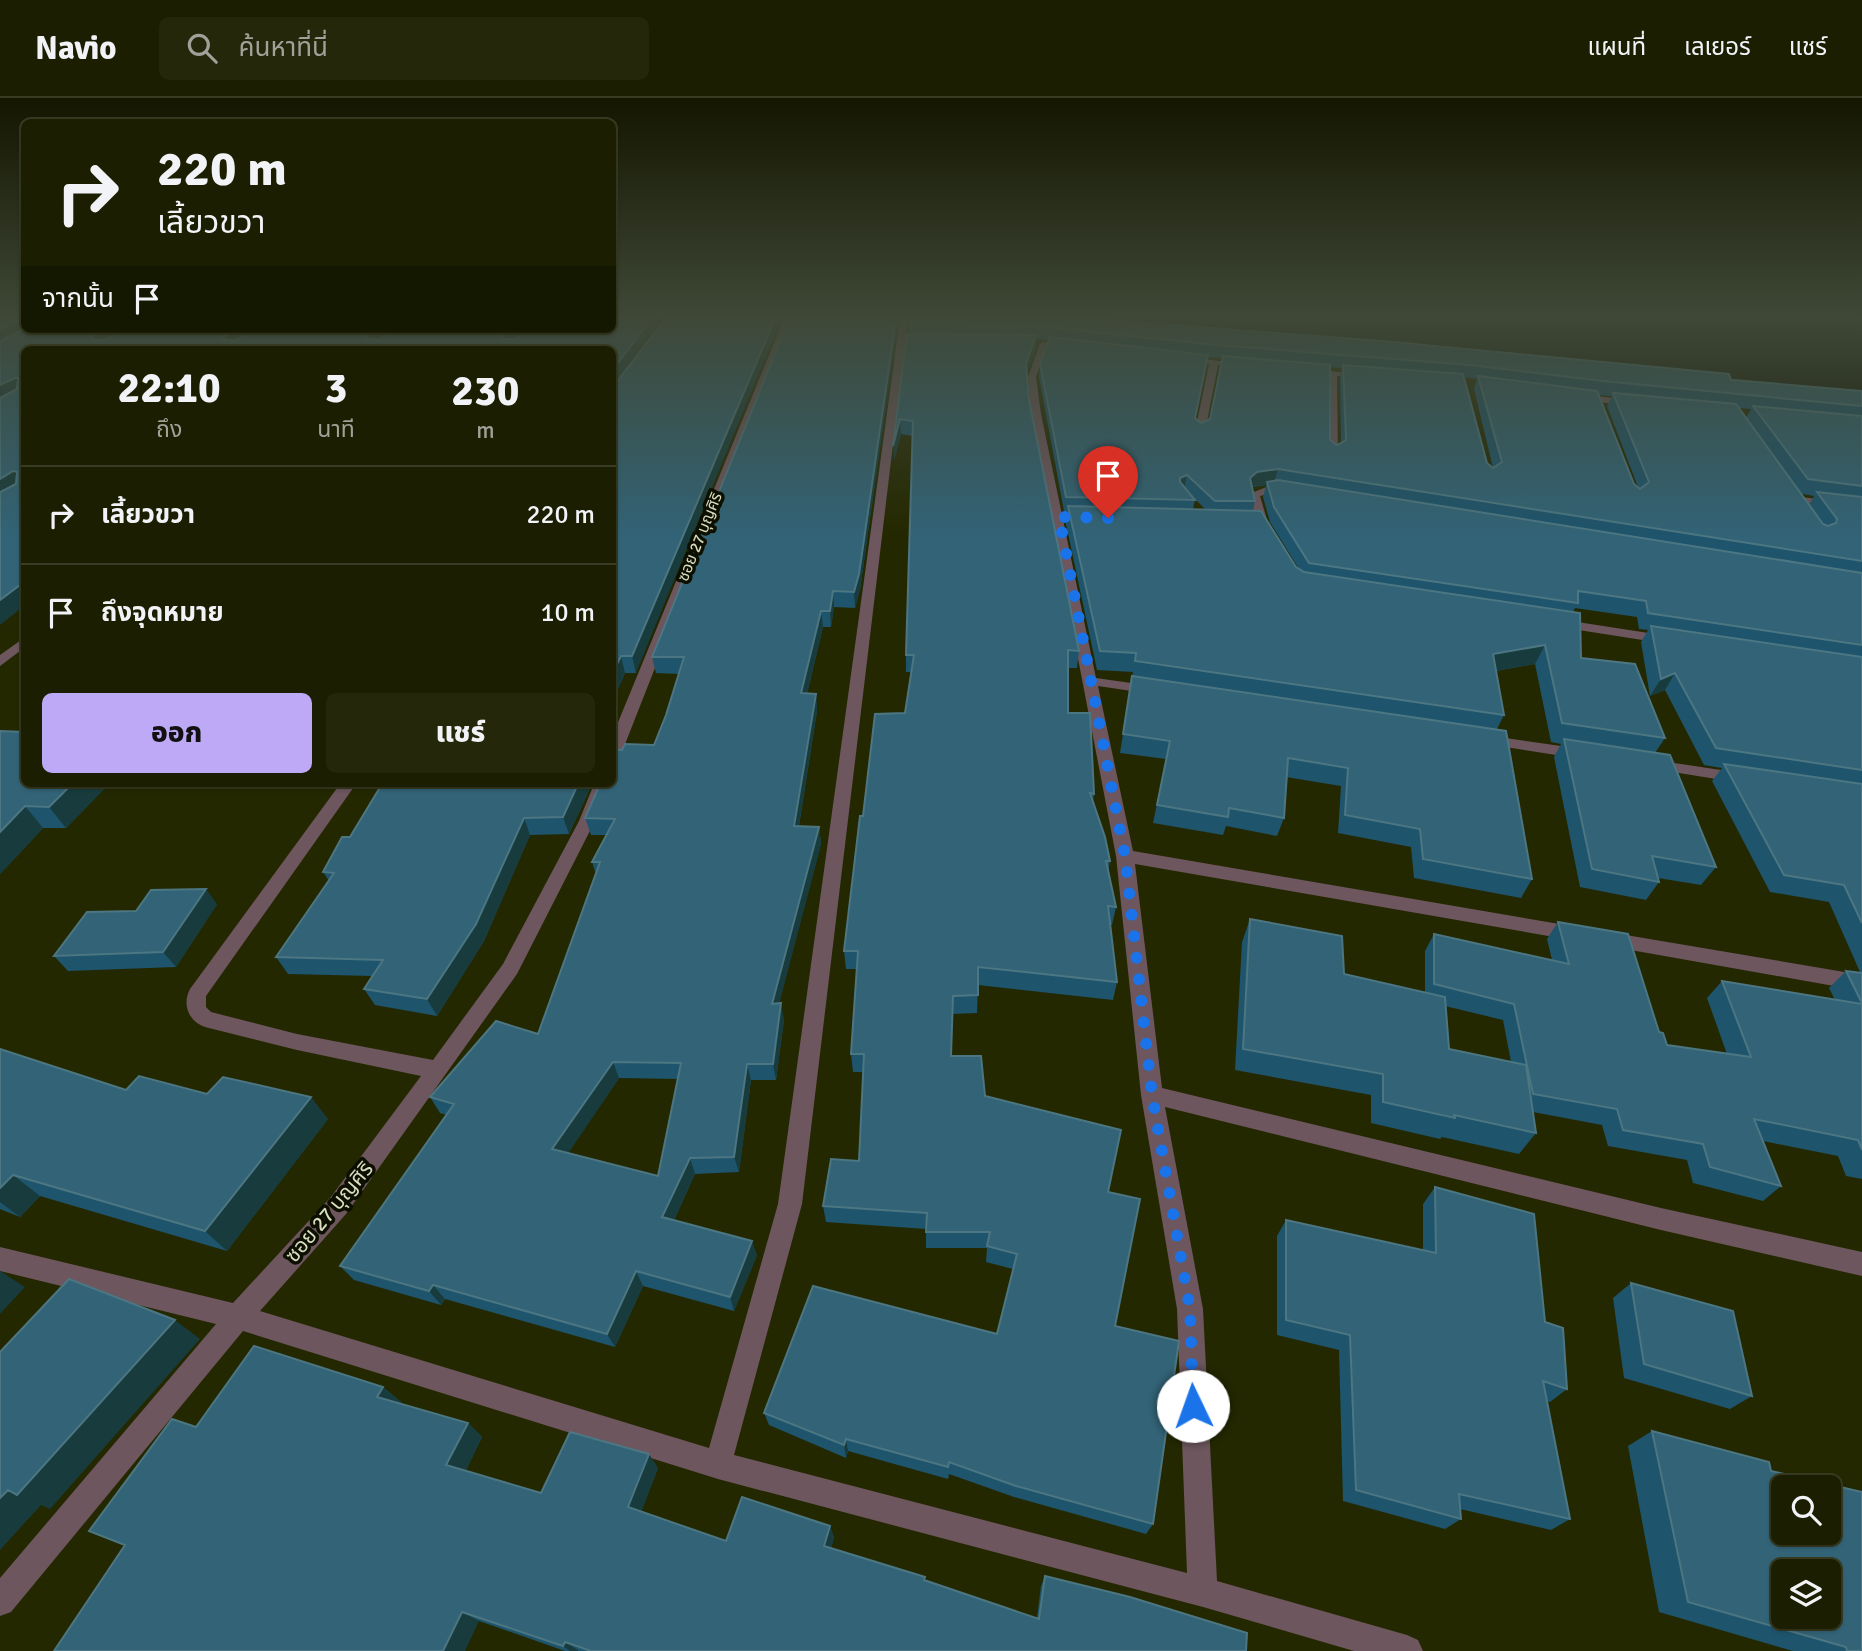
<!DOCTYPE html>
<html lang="th">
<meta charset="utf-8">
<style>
body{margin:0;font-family:Signika,"Noto Sans Thai",sans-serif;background:#24270a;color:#f1f3f6;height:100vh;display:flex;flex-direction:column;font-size:26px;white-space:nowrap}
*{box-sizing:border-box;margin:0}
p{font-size:23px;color:#a0a299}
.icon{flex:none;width:38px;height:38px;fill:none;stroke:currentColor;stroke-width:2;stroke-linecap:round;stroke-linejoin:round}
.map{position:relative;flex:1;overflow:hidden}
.details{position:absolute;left:21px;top:248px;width:595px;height:441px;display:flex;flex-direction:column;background:#1b1e00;border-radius:10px;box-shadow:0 2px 5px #0004,0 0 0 2px #393c22}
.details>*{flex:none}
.hud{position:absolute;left:21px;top:21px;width:595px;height:214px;border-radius:10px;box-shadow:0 2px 5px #0004,0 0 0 2px #393c22;background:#1b1e00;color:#f1f3f6;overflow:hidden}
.controls{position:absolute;left:1771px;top:1377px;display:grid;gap:14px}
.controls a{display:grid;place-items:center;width:70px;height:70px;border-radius:10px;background:#1b1e00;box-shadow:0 2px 5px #0004,0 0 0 2px #393c22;font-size:35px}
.pin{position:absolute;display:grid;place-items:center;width:60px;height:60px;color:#fff;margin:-72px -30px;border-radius:50% 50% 50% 0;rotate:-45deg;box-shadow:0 0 7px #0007}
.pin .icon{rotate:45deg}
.me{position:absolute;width:77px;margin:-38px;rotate:357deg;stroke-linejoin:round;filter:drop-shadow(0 0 5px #0008)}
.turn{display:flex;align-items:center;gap:24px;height:147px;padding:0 21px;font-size:32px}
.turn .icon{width:91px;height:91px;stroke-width:2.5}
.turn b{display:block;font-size:49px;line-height:60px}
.then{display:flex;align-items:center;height:66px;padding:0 21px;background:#0003;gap:14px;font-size:26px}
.eta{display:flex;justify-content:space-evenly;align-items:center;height:119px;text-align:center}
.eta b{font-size:42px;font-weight:800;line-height:49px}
.primary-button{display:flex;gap:14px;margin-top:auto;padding:14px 21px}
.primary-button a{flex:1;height:80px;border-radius:10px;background:#bda9f5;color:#111;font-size:28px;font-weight:800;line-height:80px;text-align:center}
.primary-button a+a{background:#24270a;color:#f1f3f6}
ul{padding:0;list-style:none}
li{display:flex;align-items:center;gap:21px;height:98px;padding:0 21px;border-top:2px solid #393c22}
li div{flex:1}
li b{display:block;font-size:26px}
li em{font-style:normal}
header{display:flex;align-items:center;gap:42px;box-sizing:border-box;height:98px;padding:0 35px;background:#1b1e00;border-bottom:2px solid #393c22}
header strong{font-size:33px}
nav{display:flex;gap:38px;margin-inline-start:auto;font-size:24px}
.search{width:490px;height:63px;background:#24270a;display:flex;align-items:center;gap:18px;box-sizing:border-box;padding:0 24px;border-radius:10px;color:#a0a299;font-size:26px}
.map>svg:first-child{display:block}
</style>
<header>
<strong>Navio</strong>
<div class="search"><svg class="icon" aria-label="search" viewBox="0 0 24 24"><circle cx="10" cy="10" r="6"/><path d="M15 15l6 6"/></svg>ค้นหาที่นี่</div>
<nav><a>แผนที่</a><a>เลเยอร์</a><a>แชร์</a></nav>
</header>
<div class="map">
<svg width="1862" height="1553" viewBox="0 0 1862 1553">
<rect width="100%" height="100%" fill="#242800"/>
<path fill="#121405" d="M985,221l877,1v77z"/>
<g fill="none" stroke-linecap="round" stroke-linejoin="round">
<path fill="#6d565e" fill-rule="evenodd" d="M784,221h8l-172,438 -8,5v-25z
M900,221h8l-106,885 -68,251 453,118 -10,-264 -36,-214 -25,-239 -85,-442 -3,-37 12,-33 4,-2 4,2 -12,33 5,37 55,264 56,8 7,4 -7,4 -54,-8 35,165 444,76 7,2 2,5 -2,5 -7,2 -442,-77 27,224 499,120 201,44v24l-201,-46 -496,-123 38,202 14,272 190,54 11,5 5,11h-69l-151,-44 -485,-128 -475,-148 -232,281 -11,4v-38l216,-254 -216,-53v-24l233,56 97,-105 91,-122 -124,-26 -92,-23c-17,-6 -23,-23 -15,-38l150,-205h16l-150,212v11l5,5 86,22 136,26 70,-96 76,-143 15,-37h16l-15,37 -78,153 -171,240 -86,97 449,137 69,-244z
M1183,258l63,9 -4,3 -24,-3 -13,67 -5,3 -5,-3 14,-68 -29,-3z
M1308,270l60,8 -4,3 -27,-3 1,80 -9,-2v-79l-24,-2v-4z
M1576,296l56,6 5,3 -5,3 -59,-7 -2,-2z
M1269,388l25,5c-8,6 -23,1 -34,5l8,27 -6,3 -6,-3 -7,-29z
M1792,398l70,8v6l-74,-9 -1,-2z
M1558,521l110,17 7,4 -7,4 -115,-18v-6z
M24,540v10l-24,18v-11z
M1485,637l97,14 8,5 -8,5 -102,-16 -3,-3z
M1654,662l87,13 8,5 -8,5 -93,-15 -2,-3 2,-3z
M1608,834l254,43v16l-254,-45 -7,-2 -2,-5 2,-5z"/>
</g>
<path fill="#1e546c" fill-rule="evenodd" d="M789,221h109l-38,271 -5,18 -21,-1 -3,20h-8l-16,67h9l1,17 -18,115 20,1 2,17 -42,159 5,17 -8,60h-25l-12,92 -44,2 -21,46 83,35 -23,56 -91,-25 -28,61 -170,-48 -4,6 -87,-25 -14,-14 107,-151 -7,-2 -10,-16 108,-63 58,-160 -4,-12 14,-27h-15l-6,-17 37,-68 32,-5 12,-30 13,-41 -23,-1 -4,-16zM619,980l59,1 -20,97 -90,-23z
M909,221h184l769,72v582l-2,-1 -31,-70 -59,-10 -58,-111 10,-13 -18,-3 -39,-75 -15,6 -9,-54 7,-12 -9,-1 -2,-12 -62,-9 -2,4 8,46 84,80 -10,15 61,114 -15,18 -43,-7 1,4 -13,18 -66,-13 -26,-130 7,-13 -10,-2 -16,-78 -39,7 8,44 -7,14 35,150 -11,19 -107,-20 -3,-31 -73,-14 3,-47 -55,-9 -2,41 -7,18 -51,-10 -3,9 -70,-12 13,-64 -46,-6 13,-81 -36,-2 -31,-146 1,-12 -3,-1 -25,-134 1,-13 9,-24 -13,-1 -1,10 -8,24 2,27 50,251 -2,17h-9v45l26,81 -1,8 17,59 -2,11 8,35 -4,18h-2l7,57 -4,18 -135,-15 -1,28 -25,1 -1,42 34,40 123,96 7,134 38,198 -7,10 -132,-37 -65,-23 -1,5 -100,-28 -2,7 -77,-33 -5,-12 233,-79 16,-65 -27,-7 1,-14h-61v-19l-100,-7 -3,-16 36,-45 5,-89h-11l-2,-18 6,-85h-11l-2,-18 19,-135 42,-103 6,-41h-5v-17l7,-219 -12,-2 -7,27 15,-127zM1208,259l14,1 -12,61 -9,4 -6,-5zM1330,269l12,1 -2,10 1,64 -4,3 -7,-5zM1464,279l13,2 -3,10 19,79 -6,-5zM1598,297l14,1 -5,10 31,81 -4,-3zM1739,310l12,1 -5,9zM1266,387l-3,12 7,25 29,47 -3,-2 -43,-56 2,-10 -3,-14zM1801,396h2l11,2 -5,9zM1192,398l14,14 -13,-1 2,-9z
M612,290l24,285h-11l-12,28z
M24,686h85l-43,44h-23l-43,46z
M592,686l-23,50 -39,1 -46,106 -47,75 -62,-11 -11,-16 8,-13 -84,-2 -12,-17 53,-76 -6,-9 27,-35z
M217,806l-41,63 -108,4 -14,-15 82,-45z
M1250,821l94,55 81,19v-42l9,-17 118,26 -5,-21 11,-17 101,110 8,13 60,9 -20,-56 15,-17 113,19 -6,-12 17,-17 16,2v206l-16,-3 -8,-20 -75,-15 18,45 -18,15 -70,-18 -6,-23 -79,-14 -6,-21 -69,-13 3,21 -17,21 -77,-17 -2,2 -69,-16v-28l-136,-25 7,-128zM1445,908l58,14 8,42 -62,-13z
M0,951l126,41 81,4 121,25 -101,132 -187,-55 -20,21 -20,-8z
M1435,1089l110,135 22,67 -17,13 -3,-1 23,118 -19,11 -91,-21 1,10 -16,10 -102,-28 -4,-151 -62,-15v-99l9,-16 137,30v-46z
M1631,1185l121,113 -22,13 -106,-31 -11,-80z
M383,1289l18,15 -1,1 68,20 14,14 -16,33 75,23 117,-25 -17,44 85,29 104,-15 4,12 -3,10 94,29v3l112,38 4,-32 4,-10 201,75h-681l-86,-30 -354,-75 -36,-15 107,-104z
M1652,1333l119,40 91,180h-69l-134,-39 -31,-166z"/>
<path fill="#183c3d" d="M23,221h1v10l-24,16v-16z
M651,221h10l-49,69v-17z
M775,221h6l-145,354 -4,-17z
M896,221h2l-38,271 -5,18 -1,-16z
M105,231h6l5,10 -18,11 -6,-13z
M235,231h22l-29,21 -5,-13z
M375,231h4l3,9 -11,10 -4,-9v-3z
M509,231h15l-18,19 -3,-9v-3z
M1036,237l-1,14 -10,28 1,-13z
M15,280l8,13 -23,12v-18z
M900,321l1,15 -7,27 -1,-15z
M1278,371l-4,14 -7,-1 -1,3 -12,1 -7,6 3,-14 7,-6z
M13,373l10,15 -23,13v-20z
M1187,377l-3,14 -6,4 2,-15z
M24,484v24l-24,19v-25z
M833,493l1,16 -3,20 -1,-16z
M821,513l2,16 -20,83 -2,-17z
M1545,547l-10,19 -51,9 9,-19z
M621,558l4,17 -12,28 -1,-27z
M1675,575l-10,17 -15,6 11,-17z
M816,596l1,17 -21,132 -2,-17z
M72,686h37l-43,44 -17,-21z
M578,686h14l-23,50 -6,-17z
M25,708l18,22 -43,46v-42z
M524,720l6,17 -46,106 -47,75 -10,-17z
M819,729l2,17 -46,176 -3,-16z
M206,791l11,15 -41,63 -13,-15z
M781,905l3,17 -8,60 -3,-16z
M613,964l6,16 -59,87 -8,-16z
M747,966l4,16 -12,92 -5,-15z
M311,999l17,22 -101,132 -22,-20z
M690,1060l5,16 -27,58 -6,-15z
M13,1077l27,21 -20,21 -20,-15v-14z
M752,1143l5,14 -23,56 -4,-14z
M0,1173l25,16 -25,27z
M636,1173l7,15 -28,61 -8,-13z
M433,1187l12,14 -4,6 -12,-14z
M175,1222l25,19 -150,170 -9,-4 -41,45v-52z
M383,1289l18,15 -6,10 -18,-15z
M468,1325l14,14 -20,41 -16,-13z
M846,1341l2,12 -2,7 -2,-13z
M649,1356l9,14 -20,52 -10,-13z
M830,1428l4,12 -6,20 -4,-12z
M462,1514l17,9 -14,30h-22z
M565,1544l13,8v1h-8l-7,-5z"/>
<path fill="#326376" stroke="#4c7682" stroke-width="2" fill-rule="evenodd" d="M0,221h23l-23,10z
M612,221h39l-39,52v-21h-588v232l-24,18v-108l16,-8 1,-12 -4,-1 -13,8v-81l17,-9 1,-11h-3l-15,7v-44l24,-12h81l-13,8 2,3h10l22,-11h109l-12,8 2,3h12l16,-11h122l-8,7v3l12,1 13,-11h117l-6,7v3h13l9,-10h87z
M665,221h110l-143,337h-11l-9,18v-286z
M789,221h107l-37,255 -5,18 -21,-1 -3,20h-9l-20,82 15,1 -22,132 25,1 -47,177 9,-1 -8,61h-26l-13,93 -44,1 -28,59 90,24 -22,56 -94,-26 -29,63 -174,-49 -4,6 -89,-25 114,-162 -24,-7 66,-76 42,13 62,-172h-8l23,-43 -30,-1 15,-34h12v-34h10l3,-6 29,1 12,-30 18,-58h-32zM613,964l68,1 -23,113 -106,-27z
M909,221h184l290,22 346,33 2,6 131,11v15l-259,-25 -133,-16 -253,-20 -172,-18 -136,-3z
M907,236l129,1 -10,29 3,36 50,251 -11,-1v63h22l4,81 -4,-1 15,44 5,24h-4l10,46 -8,-1 9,76 -139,-15v28l-25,1 -2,60h30l4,40 136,34 -13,62 32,7 -25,127 64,15 -26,183 -137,-38 -67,-24 -1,5 -102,-28 -2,6 -80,-32 49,-127 184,48 20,-80 -30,-8 3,-14h-64l1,-19 -104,-7 8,-47 28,2 5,-107h-13l7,-103h-14l16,-135h3l12,-102 30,-1 9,-58h-8l7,-234 -13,-2 -7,27z
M1050,239l158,18 -13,63 6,5 9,-4 13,-63 107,9v75l7,5 9,-5 -3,-75 120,9 24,89 6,5 9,-6 -24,-86 119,15 37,93 6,5 9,-7 -36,-89 123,11 87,120 5,2 8,-3 1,-4 -20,-27 45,5v64l-584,-92 -21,3 -7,6 5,23h-40l-28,-26 -7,3v4l15,18 -129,-3 -26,-133z
M1753,308l109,10v70l-54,-7z
M1278,382l584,93v72l-214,-32 -2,-12 -68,-10v12l-269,-40 -35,-56 -7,-25z
M1068,408l193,5 35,56 8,5 276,41 1,45 54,6 30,74 -103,-15 -17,-78 -52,9 11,61 -369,-54 1,-8 -36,-2z
M1651,528l211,31v113l-146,-22 -41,-75 -14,6z
M1132,578l374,55 26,148 -109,-20 -3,-30 -75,-14 3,-47 -60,-10 -4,60 -55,-10 -1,9 -71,-12 13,-64 -47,-7z
M0,633l24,1v52h48l-23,23 -24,-1 -25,26z
M1564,641l106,16 46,112 -64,-11 7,26 -67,-13z
M1724,666l138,20v139l-18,-38 -60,-10z
M382,686h196l-15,33 -39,1 -48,106 -49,75 -63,-10 19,-29 -107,-3 58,-84 -11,-1 19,-35h8z
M206,791l-43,63 -109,4 33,-44 49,-1 15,-21z
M1250,821l92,17 2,38 101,23 4,52 77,16 10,68 -82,-18 1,3 -72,-16v-28l-140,-25z
M1558,824l70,12 31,98 4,1 4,12 84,12 -29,-76 140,23v146l-4,-10 -104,-21 27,67 -71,-19 -7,-23 -80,-14 -6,-21 -84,-15 -19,-90 -80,-20v-50l135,30z
M1846,873l16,2v30z
M0,951l126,41 13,-14 68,18 16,-17 88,20 -106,134 -192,-56 -13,13z
M1435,1089l99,27 11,108 18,6 4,61 -24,-8 27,138 -111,-25 2,25 -105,-29 -6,-155 -64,-15v-100l150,33z
M69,1181l106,41 -158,175 -9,-5 -8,8v-146z
M1631,1185l102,28 19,85 -108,-32z
M254,1248l129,41 -6,10 91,26 -22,42 95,28 29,-61 79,22 -21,53 98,34 16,-44 88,29 -6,20 101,31 -1,3 115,39 6,-43 85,21 117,36 -1,18h-655l-26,-9 -2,4 -101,-34 -19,39h-389l71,-106 -36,-14 83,-112 24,8z
M1652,1333l117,31 2,9 91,21v159h-15l-1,-4 -158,-45zM1783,1390h46v45h-46zM1783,1474h46v45h-46z"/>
<linearGradient id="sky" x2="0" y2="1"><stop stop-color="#141600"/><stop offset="0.5" stop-color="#3f4837"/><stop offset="1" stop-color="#3f4837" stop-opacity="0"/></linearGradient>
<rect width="1862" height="438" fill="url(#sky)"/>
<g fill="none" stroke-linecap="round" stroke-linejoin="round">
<path stroke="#1a73e8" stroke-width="12" stroke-dasharray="0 21.6" d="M1108,420l-49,-1 66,339 27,239 38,214 3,97"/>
</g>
<g text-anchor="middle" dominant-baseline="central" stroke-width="7" stroke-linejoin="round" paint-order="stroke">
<g font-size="16" fill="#d8ddc2" stroke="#0d1000">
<text transform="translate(700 439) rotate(-68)">ซอย 27 บุญศิริ</text>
</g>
<g font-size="21" fill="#d8ddc2" stroke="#0d1000">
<text transform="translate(329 1114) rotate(-50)">ซอย 27 บุญศิริ</text>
</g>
</g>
</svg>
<div class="controls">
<a><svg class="icon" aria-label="search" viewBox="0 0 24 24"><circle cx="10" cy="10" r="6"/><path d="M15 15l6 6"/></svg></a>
<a><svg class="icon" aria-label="layers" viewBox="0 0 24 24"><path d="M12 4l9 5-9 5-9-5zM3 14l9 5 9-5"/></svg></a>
</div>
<div class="pin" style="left:1108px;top:420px;background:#d93025"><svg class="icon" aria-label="arrive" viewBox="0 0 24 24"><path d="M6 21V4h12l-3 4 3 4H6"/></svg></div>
<svg class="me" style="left:1193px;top:1308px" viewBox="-20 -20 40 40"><circle r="19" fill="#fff"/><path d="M0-13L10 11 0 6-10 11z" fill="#1a73e8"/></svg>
<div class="hud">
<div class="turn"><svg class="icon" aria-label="right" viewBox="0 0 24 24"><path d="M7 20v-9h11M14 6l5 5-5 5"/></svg><div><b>220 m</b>เลี้ยวขวา</div></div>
<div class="then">จากนั้น<svg class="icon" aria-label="arrive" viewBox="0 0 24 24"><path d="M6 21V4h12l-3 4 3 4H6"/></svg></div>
</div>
<section class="details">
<div class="eta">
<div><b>22:10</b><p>ถึง</p></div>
<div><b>3</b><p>นาที</p></div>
<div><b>230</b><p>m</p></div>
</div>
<ul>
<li><svg class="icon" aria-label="right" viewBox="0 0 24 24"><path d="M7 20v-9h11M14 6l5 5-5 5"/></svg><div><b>เลี้ยวขวา</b></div><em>220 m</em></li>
<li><svg class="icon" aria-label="arrive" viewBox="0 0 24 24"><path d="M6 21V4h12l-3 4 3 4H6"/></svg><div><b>ถึงจุดหมาย</b></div><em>10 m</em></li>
</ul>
<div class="primary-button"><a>ออก</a><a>แชร์</a></div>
</section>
</div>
